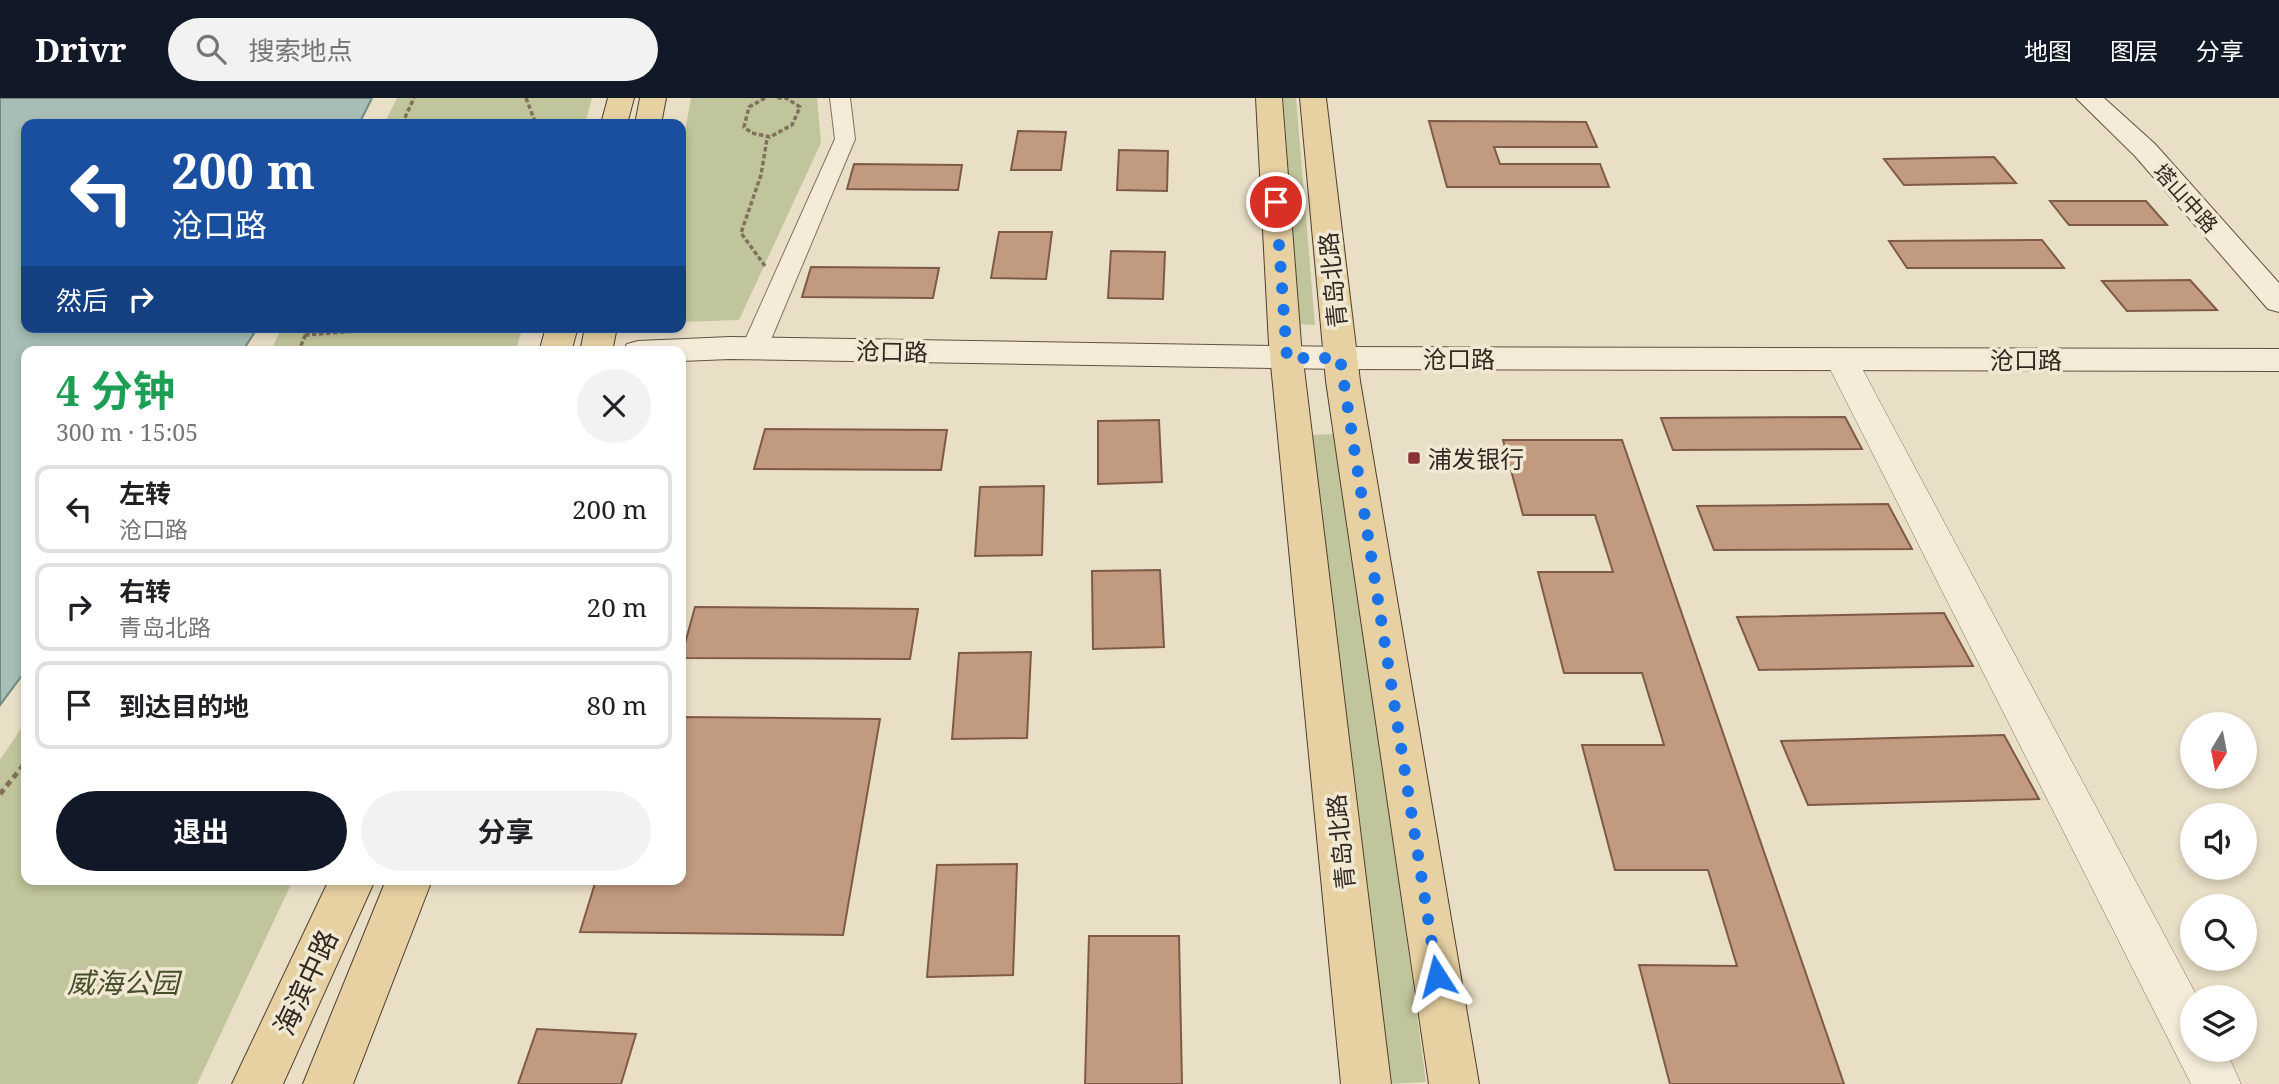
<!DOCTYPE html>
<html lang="zh">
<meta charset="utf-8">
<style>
body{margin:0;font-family:"Noto Serif","Noto Sans SC",serif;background:#f2f2f2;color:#202124;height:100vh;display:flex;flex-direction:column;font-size:26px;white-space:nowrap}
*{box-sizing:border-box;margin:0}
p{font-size:23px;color:#757577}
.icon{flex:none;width:38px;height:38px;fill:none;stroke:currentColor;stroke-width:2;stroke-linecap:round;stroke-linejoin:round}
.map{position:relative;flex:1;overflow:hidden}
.sheet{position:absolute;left:21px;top:248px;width:665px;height:539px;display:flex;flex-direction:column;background:#fff;border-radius:14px;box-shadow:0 4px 10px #0003}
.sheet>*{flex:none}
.hud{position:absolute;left:21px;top:21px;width:665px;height:214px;border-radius:14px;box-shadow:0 4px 10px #0003;background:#1a4fa0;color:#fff;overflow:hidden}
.needle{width:46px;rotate:190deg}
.fabs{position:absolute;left:2180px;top:614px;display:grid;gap:14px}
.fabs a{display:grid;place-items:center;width:77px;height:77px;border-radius:50%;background:#fff;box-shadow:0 4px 10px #0003;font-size:35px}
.pin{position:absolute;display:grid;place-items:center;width:60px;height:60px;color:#fff;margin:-30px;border:4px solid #fff;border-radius:50%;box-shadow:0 2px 7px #0007}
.me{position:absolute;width:77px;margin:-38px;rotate:351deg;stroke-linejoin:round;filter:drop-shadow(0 0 5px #0008)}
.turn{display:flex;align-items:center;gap:24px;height:147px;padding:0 35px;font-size:32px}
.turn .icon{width:91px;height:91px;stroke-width:2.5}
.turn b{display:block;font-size:49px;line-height:60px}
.then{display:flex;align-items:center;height:66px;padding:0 35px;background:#0003;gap:14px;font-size:26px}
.round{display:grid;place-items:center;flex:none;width:74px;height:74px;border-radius:37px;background:#f2f2f2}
.headline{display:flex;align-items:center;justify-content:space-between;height:119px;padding:0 35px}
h1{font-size:42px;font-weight:700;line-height:52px;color:#1e9e55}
.cta{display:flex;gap:14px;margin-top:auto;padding:14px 35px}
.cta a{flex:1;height:80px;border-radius:42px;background:#111827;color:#fff;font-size:28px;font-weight:700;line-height:80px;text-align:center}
.cta a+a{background:#f2f2f2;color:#202124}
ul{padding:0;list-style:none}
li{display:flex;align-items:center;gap:21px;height:88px;margin:0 14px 10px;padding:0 21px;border:4px solid #e0e0e0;border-radius:14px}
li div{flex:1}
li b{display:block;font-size:26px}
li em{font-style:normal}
header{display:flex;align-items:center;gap:42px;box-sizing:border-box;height:98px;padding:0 35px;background:#111827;color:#fff}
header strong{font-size:33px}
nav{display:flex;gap:38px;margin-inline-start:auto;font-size:24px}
.search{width:490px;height:63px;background:#f2f2f2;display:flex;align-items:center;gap:18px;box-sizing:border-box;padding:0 24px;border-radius:38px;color:#757577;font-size:26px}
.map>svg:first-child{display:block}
</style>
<header>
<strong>Drivr</strong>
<div class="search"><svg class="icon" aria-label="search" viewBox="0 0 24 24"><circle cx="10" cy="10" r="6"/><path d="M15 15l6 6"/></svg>搜索地点</div>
<nav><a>地图</a><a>图层</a><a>分享</a></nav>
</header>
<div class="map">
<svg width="2279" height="986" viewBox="0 0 2279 986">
<rect width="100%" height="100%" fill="#e9dec6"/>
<path fill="#c1c59b" d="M397,0h195l-7,26h-201z
M691,0h126l4,45 -82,177 -58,2v-168z
M1283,0h13l19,227 -15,-1z
M282,229h241l-8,25h-245z
M1339,336l87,648 -41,2 -77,-649z
M26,623v159h267l-96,204h-197v-324z"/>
<path fill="#a7bdb6" stroke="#6f8a82" stroke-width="2" d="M0,0h372l-13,26h-333v203h232l-16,25h-216v318l-26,35z"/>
<path fill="#c29a80" stroke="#7e5b46" stroke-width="2" d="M1429,23l157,1 11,25h-103l6,17h100l9,23h-162z
M1018,33l48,1 -5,38h-50z
M1119,52l49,1 -1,40 -50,-1z
M1994,59l22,26 -112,2 -20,-26z
M854,66l108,1 -4,25 -111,-1z
M2050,103h96l21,24h-98z
M999,134h53l-6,47 -55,-1z
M2042,142l22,28h-157l-18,-27z
M1111,153l54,1 -2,47 -55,-1z
M811,169l128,1 -6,30 -131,-1z
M2190,182l27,30 -90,1 -25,-30z
M1845,319l17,32 -189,1 -12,-32z
M1159,322l3,62 -64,2v-63z
M765,331l182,1 -6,40 -187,-1z
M1503,342h119l222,644h-174l-31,-119 98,1 -29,-96h-93l-33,-125h82l-22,-72h-78l-26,-101h75l-18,-57h-72z
M1044,388l-2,69 -67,1 5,-69z
M1888,406l24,45 -198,1 -17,-44z
M1160,472l4,77 -71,2 -1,-78z
M695,509l223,2 -8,50 -229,-1z
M1944,515l29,53 -214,4 -22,-53z
M1031,554l-4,86 -75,1 7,-86z
M681,619l199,2 -37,216 -263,-3 16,-52h85z
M2004,637l35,64 -231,6 -27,-64z
M1017,766l-4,111 -86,2 10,-112z
M1089,838h90l3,148h-97z
M537,931l99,5 -15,50h-103z"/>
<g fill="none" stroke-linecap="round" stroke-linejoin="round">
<g stroke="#82705e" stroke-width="2">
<path id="minor" d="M830,0h20l5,41 -88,210 -4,6h-18l-4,-6 94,-210z"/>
</g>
<g stroke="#82705e" stroke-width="1">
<path id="tertiary" d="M1841,251l11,3 5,7 341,639h-5v52h33l15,34h-50l-366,-725 5,-7z"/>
</g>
<g stroke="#635241" stroke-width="2">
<path id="secondary" d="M2076,0h28l51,46 124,139v29l-11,-3 -133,-153z
M730,239l610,10 939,2v22l-939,-2 -610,-10 -49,2v-9h-59l5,-8 11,-3z"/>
</g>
<g stroke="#503f31" stroke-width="2">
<path id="primary" d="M608,0h26l-7,26h-26z
M640,0h26l-5,26h-26z
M1256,0h26l19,246 90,740h-50l-72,-740z
M1300,0h26l34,283 119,703h-50l-103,-703z
M546,229h32l-7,25h-32z
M585,229h32l-5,25h-32z
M329,782h46l-92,204h-51z
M386,782h46l-79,204h-50z"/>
</g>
<path stroke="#82705e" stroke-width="3.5" stroke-dasharray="4.5 2.5" stroke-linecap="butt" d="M526,0l10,26
M765,0l-16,9 -5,20 8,6 18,4 22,-12 8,-18 -14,-9h-9
M402,26l12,-26
M765,168l-24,-33 20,-58 6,-36
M452,229l80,3
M305,237l105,-8
M298,254l11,-25"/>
<path stroke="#82705e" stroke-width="5" stroke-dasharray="6 4.5" stroke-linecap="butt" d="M0,696l26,-32"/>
<use href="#minor" fill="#f4ebd8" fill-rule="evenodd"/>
<use href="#tertiary" fill="#f4ebd8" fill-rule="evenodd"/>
<use href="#secondary" fill="#f4ebd8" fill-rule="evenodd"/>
<use href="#primary" fill="#e7d0a2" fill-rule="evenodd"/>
</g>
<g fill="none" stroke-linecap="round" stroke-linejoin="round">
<path stroke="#1a73e8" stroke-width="12" stroke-dasharray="0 21.6" d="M1276,104l11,156h53l97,618"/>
</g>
<rect fill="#893537" stroke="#f1e8d4" stroke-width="2.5" x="1407" y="353" width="14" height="14" rx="3.5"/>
<g text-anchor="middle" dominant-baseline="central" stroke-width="7" stroke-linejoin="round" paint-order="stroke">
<g font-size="21" fill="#342920" stroke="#f1e8d4">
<text transform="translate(2186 100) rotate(48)">塔山中路</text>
</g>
<g font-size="24" fill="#342920" stroke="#f1e8d4">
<text transform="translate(1332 182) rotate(-96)">青岛北路</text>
<text transform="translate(892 253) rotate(1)">沧口路</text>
<text x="1459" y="260">沧口路</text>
<text x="2026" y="261">沧口路</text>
<text transform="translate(1340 744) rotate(-96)">青岛北路</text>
</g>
<g font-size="24" fill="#342920" stroke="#f1e8d4" text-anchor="start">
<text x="1428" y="360">浦发银行</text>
</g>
<g font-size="28" font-style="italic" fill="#454d29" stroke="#f1e8d4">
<text x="123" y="884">威海公园</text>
</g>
<g font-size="28" fill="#342920" stroke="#f1e8d4">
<text transform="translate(305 884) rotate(-65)">海滨中路</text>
</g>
</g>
</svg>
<div class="fabs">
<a><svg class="needle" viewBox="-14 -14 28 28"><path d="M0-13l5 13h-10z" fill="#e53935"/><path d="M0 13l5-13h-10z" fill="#757577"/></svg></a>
<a><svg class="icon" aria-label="sound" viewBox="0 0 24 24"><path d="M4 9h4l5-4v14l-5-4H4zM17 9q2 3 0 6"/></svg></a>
<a><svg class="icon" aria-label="search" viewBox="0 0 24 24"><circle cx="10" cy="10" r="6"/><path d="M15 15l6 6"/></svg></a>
<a><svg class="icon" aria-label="layers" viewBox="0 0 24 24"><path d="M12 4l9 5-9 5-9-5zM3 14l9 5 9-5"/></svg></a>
</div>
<div class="pin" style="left:1276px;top:104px;background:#d93025"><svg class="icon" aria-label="arrive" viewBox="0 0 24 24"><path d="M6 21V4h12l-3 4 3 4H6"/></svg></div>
<svg class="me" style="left:1437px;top:878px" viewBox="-20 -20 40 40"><path d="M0-17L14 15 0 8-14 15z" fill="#1a73e8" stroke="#fff" stroke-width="4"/></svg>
<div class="hud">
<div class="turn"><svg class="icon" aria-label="left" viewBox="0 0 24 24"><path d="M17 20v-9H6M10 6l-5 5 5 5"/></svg><div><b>200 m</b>沧口路</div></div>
<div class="then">然后<svg class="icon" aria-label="right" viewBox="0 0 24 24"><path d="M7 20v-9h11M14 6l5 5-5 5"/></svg></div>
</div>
<section class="sheet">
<div class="headline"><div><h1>4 分钟</h1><p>300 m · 15:05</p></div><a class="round"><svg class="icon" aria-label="close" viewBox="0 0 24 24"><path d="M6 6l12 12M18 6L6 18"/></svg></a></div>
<ul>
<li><svg class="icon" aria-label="left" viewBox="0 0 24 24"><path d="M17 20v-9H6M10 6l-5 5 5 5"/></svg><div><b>左转</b><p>沧口路</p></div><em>200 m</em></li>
<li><svg class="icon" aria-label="right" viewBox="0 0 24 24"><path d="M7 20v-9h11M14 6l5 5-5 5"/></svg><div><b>右转</b><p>青岛北路</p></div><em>20 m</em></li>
<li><svg class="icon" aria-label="arrive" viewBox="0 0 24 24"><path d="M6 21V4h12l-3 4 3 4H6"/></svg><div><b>到达目的地</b></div><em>80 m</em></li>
</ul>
<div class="cta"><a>退出</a><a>分享</a></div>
</section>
</div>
